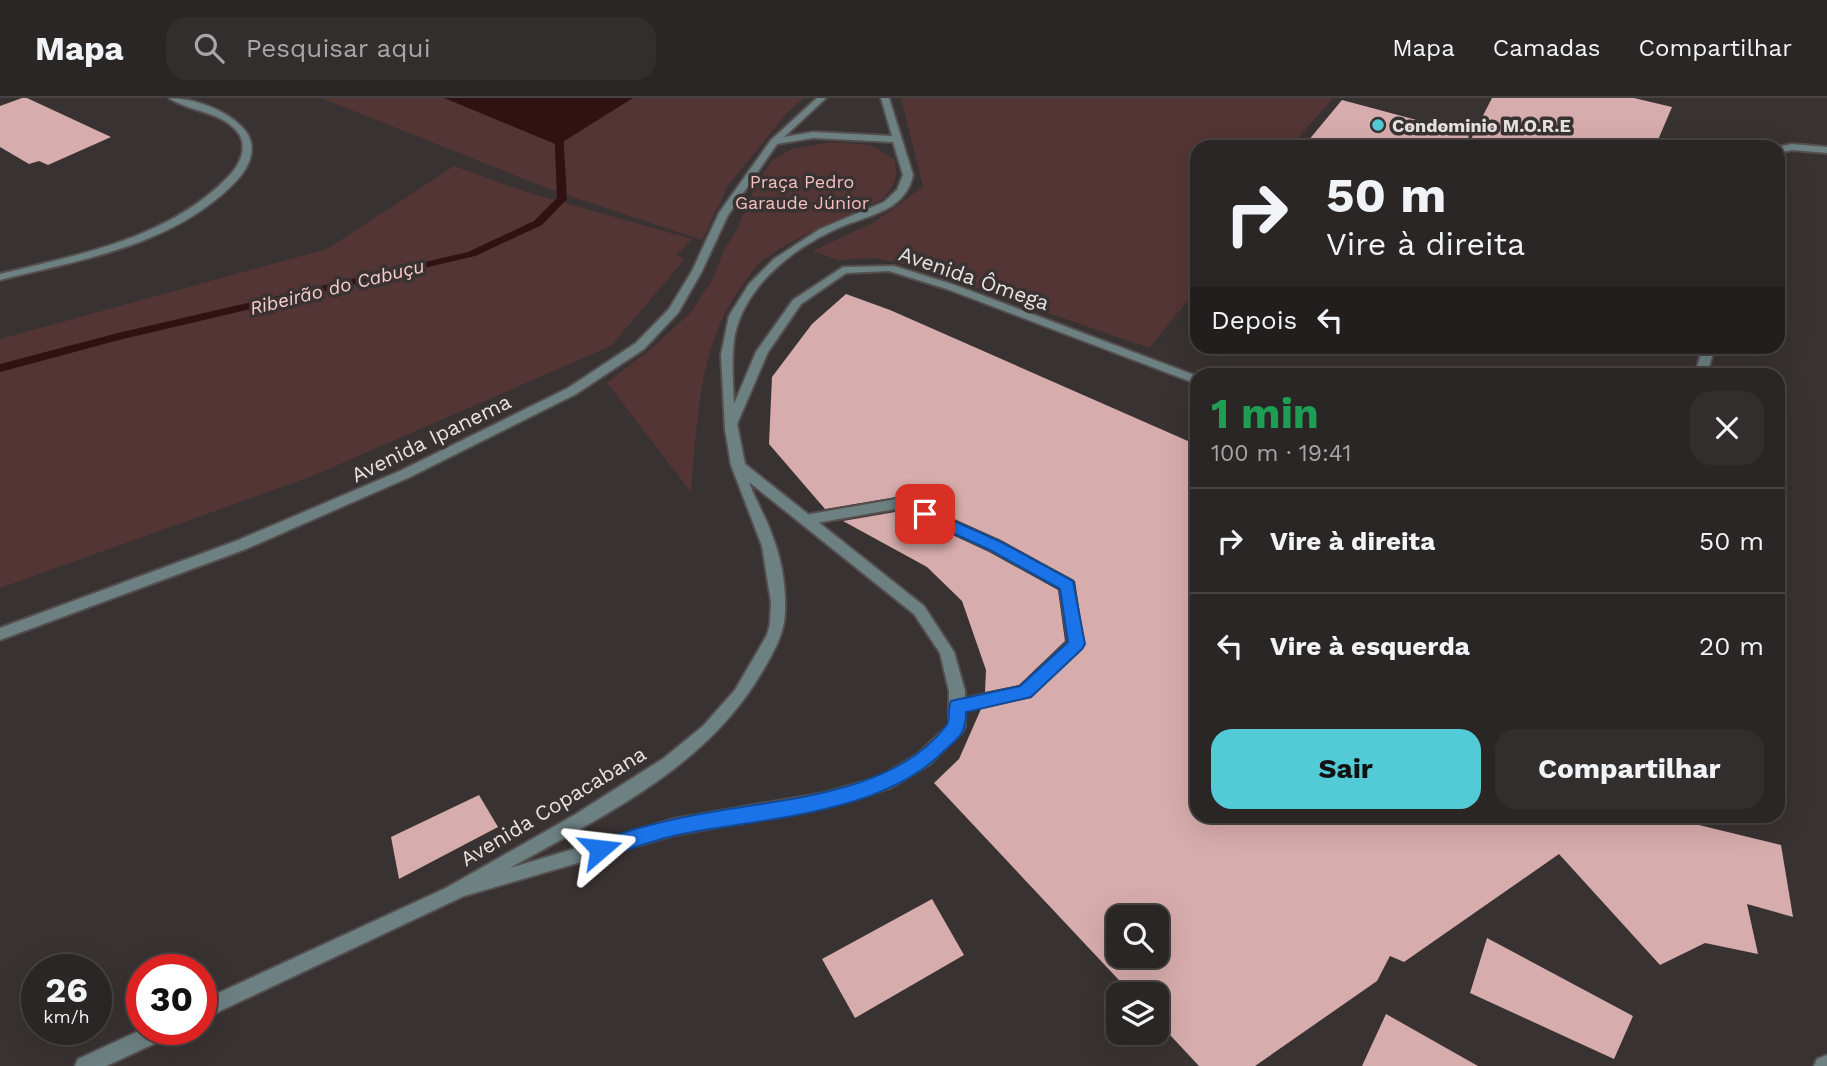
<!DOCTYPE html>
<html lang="pt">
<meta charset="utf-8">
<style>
body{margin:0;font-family:"Work Sans",sans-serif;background:#332e2e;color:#f1f3f6;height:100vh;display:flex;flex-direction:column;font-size:26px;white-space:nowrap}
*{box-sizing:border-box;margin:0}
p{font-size:23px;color:#a6a5a7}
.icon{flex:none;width:38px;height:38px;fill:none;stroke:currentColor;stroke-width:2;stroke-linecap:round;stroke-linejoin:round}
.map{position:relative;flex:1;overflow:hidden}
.side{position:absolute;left:1190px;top:270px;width:595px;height:455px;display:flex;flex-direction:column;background:#2b2626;border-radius:21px;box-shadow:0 7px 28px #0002,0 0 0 2px #474343}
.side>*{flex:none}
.hud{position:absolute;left:1190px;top:42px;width:595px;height:214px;border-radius:21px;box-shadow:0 7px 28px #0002,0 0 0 2px #474343;background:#2b2626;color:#f1f3f6;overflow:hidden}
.controls{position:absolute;left:1106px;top:807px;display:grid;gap:14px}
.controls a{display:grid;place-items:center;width:63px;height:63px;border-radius:14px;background:#2b2626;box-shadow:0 7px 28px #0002,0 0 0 2px #474343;font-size:35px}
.speed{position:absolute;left:21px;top:856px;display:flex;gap:14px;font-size:35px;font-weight:700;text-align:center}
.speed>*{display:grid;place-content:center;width:91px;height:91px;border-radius:50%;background:#2b2626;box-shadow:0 7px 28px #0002,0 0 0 2px #474343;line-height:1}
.speed small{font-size:18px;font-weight:400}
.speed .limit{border:10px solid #d22;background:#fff;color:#111}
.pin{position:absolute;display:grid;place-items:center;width:60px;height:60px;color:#fff;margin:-30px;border-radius:14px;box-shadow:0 4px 10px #0006}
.me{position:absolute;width:77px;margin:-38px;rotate:73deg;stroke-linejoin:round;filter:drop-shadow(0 0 5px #0008)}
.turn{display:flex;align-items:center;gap:24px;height:147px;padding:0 21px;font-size:32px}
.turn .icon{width:91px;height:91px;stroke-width:2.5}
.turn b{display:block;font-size:49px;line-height:60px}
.then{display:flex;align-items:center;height:66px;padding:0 21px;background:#0003;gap:14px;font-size:26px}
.round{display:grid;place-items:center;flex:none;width:74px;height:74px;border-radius:21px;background:#332e2e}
.head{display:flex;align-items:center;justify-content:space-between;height:119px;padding:0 21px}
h1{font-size:42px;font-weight:700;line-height:52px;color:#1e9e55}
.primary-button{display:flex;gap:14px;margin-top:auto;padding:14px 21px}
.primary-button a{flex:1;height:80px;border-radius:21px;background:#52cbd7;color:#111;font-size:28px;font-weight:700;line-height:80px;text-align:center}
.primary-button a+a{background:#332e2e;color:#f1f3f6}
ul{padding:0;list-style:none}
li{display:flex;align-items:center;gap:21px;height:105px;padding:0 21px;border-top:2px solid #474343}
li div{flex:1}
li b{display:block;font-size:26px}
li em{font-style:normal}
header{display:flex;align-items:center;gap:42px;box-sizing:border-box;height:98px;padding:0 35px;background:#2b2626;border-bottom:2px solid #474343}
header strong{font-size:33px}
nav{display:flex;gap:38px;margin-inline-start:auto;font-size:24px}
.search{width:490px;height:63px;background:#332e2e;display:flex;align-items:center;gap:18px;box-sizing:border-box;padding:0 24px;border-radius:21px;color:#a6a5a7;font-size:26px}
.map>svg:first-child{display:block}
</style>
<header>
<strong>Mapa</strong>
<div class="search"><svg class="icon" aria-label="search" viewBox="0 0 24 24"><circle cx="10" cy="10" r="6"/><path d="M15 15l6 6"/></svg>Pesquisar aqui</div>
<nav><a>Mapa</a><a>Camadas</a><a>Compartilhar</a></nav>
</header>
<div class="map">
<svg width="1827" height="968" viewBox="0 0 1827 968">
<rect width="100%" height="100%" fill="#393232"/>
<path fill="#543535" d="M321,0h483l-17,15 -58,71 -27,56 -150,-50z
M901,0h432l-43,49h-93v142l-48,59 -229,-80 -43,-10 -39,2 -26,-9 61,-28 50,-36z
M831,44l39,3 24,14c5,18 1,27 -13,41 -40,18 -84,35 -119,61 -7,5 -12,14 -17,21 -47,59 -47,137 -54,210l-84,-109 50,-39 33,-31 23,-34 11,-29 11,-17 25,-56 13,-17 19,-11z
M454,68l72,26 166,47 -16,16 9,4 -74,87 -301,131 -310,111v-249l327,-90z"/>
<path fill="#301213" d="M444,0h189l-75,47z"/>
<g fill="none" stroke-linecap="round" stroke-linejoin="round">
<path fill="#301213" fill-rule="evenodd" d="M553,0h8l6,101 -25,26 -67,31 -356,84 -119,32v-8l118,-31 350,-81 66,-31 23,-23z"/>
</g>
<path fill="#d7acac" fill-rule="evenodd" d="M22,0h5l84,39 -63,28 -9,-4 -10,3 -29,-17v-41z
M1492,0h142l38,9 -17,40h-188z
M1342,2l127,34 -2,13h-164z
M846,196l44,16 307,135v371h465l119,29 12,72 -46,-13 11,50 -53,-11 -45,22 -101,-111 -155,108 -14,-6 -13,25 -122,85h-56l-42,-45v-27h-25l-198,-211 25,-24 22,-50 50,-11 54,-52 -10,-65 -74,-41 -98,-44 -78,13 -56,-65 3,-67 40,-53zM1118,819h39v39h-39z
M901,413l88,41 69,38 7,51 -46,44 -34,7 1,-22 -24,-69 -35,-34 -84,-46z
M479,697l19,32 -99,52 -8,-42z
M932,801l32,56 -109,63 -33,-59z
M1487,840l146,78 -19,43 -144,-66z
M1386,916l92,52h-116z"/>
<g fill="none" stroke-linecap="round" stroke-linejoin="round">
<g stroke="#554e4e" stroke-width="4">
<path id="lane" d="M902,400l98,44 72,39 11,63 -54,52 -72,16 -5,-1 -3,-5 3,-5 5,-1 63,-13 48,-45 -8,-54 -70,-38 -89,-42 -96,17 -7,-5 7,-5z"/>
</g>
<g stroke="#554e4e" stroke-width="4">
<path id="street" d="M169,0c23,0 56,11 73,29 16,16 10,36 -4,52 -61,66 -155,80 -238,101v-6c80,-20 168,-35 228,-97 11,-11 20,-28 11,-43 -16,-23 -50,-22 -70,-36z
M817,0h9l-42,39 29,-5 79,4 -11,-38h8l24,77c-7,33 -38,39 -65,49 -48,19 -101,57 -113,110 -4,22 -2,47 -1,70l22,-52 37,-52 50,-33 51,-1 61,19 242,91v8l-250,-95 -58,-18 -43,2 -45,31 -33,48 -31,72 8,40 179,142 30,46 11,39v36l-3,5 -32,32 -40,24 -66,19 -150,28 -210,61 -263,124v-19l245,-113 130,-74 88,-56 39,-32 32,-36 32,-55 3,-11 1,-22 -9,-56 -31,-81 -6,-36 -4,-74 8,-39 20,-32 25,-25 46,-30 64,-27 13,-12 6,-15 -10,-33 -80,-4 -36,6 -49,71 -26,56 -24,42 -34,36 -68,45 -166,83 -164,72 -246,91v-12l236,-87 164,-70 168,-83 68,-45 33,-34 23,-38 27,-58 52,-73zM749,384l165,132 26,39 9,38v34l-31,29 -38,23 -56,16 -150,26 -164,49c94,-53 196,-100 252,-196 11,-19 22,-37 23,-59 1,-26 -3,-53 -13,-78 -6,-18 -17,-35 -23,-53z
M1792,46l35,3v6l-35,-3 -14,3v-6z
M1703,248h12l-8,28h-12z
M143,931h30l-2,7 -65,30h-31l3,-7z
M1827,957v11h-13l3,-7z"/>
</g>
<use href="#lane" fill="#6d8082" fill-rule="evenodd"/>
<use href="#street" fill="#6d8082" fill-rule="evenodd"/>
</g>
<path fill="#1a73e8" stroke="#114b97" stroke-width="2" d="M925,410l76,34 72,39 12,63 -3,5 -51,48 -65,15c0,22 -7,25 -22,39 -63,64 -183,67 -267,84 -26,6 -52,16 -77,23l-7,-2 -3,-7 3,-6c26,-10 55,-18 82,-24 84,-20 214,-18 271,-93 5,-6 1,-17 5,-25l69,-15 48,-44 -8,-53 -70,-39 -70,-32 -2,-4 2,-4z"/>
<circle fill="#52cbd7" stroke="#393232" stroke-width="2.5" cx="1378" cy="27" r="7"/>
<g text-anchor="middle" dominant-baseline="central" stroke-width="7" stroke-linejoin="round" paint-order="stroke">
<g font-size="18" font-weight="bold" fill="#e7e2e2" stroke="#393232" text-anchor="start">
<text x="1392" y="27">Condominio M.O.R.E</text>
</g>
<g font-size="18" fill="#f6bfbf" stroke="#393232">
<text x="802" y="83">Praça Pedro<tspan x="802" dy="21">Garaude Júnior</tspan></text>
</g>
<g font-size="19" font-style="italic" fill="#f7cdcc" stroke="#393232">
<text transform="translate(337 189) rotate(-14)">Ribeirão do Cabuçu</text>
</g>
<g font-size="21" fill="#e7e2e2" stroke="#393232">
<text transform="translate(974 180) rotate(19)">Avenida Ômega</text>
<text transform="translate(431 340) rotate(-26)">Avenida Ipanema</text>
<text transform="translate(553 708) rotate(-31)">Avenida Copacabana</text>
</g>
</g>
</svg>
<div class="controls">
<a><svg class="icon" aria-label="search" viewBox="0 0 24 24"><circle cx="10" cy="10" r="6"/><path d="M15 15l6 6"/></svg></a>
<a><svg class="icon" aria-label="layers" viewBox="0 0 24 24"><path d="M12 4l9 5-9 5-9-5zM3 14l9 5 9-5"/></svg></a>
</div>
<div class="speed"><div>26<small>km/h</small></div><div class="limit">30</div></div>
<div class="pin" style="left:925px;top:416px;background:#d93025"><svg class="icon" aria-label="arrive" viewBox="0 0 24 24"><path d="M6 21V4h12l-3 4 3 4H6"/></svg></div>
<svg class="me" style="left:600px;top:751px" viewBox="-20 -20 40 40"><path d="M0-17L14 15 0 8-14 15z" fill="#1a73e8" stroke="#fff" stroke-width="4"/></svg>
<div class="hud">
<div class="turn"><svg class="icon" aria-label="right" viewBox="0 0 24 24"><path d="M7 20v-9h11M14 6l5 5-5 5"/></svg><div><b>50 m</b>Vire à direita</div></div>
<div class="then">Depois<svg class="icon" aria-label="left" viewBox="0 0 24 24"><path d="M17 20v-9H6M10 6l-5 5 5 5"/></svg></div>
</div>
<section class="side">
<div class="head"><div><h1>1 min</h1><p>100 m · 19:41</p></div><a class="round"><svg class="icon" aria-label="close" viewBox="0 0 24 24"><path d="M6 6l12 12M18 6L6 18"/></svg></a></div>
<ul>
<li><svg class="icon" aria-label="right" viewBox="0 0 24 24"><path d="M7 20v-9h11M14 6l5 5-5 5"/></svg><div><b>Vire à direita</b></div><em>50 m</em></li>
<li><svg class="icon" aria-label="left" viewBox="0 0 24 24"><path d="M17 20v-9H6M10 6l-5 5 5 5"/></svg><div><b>Vire à esquerda</b></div><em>20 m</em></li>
</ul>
<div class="primary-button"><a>Sair</a><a>Compartilhar</a></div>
</section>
</div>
